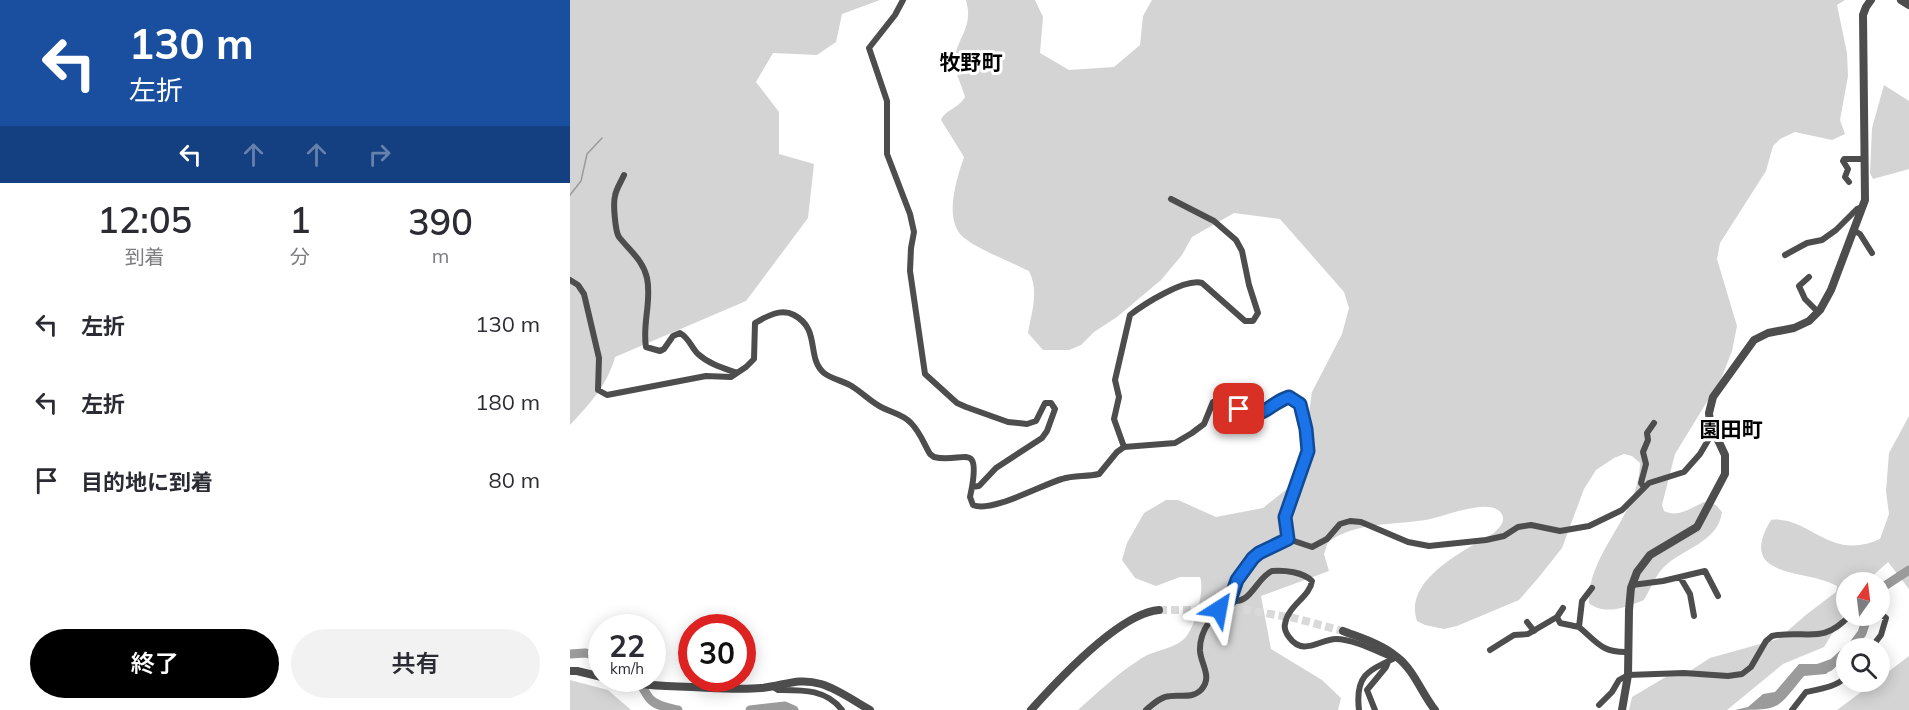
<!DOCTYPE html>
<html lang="ja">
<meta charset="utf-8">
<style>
body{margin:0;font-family:Mulish,"Noto Sans JP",sans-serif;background:#f2f2f3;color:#2b2b33;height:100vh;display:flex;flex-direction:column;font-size:22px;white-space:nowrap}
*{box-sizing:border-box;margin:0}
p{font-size:20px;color:#7c7c81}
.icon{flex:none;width:33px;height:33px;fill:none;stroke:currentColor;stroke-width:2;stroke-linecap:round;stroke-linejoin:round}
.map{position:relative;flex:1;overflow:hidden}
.details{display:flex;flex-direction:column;background:#fff;width:570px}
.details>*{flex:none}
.hud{background:#1a4fa0;color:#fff;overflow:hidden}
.needle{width:39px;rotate:14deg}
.fabs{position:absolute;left:1266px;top:572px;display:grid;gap:12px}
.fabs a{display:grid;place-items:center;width:54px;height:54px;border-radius:50%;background:#fff;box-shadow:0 3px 15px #0003;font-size:30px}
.speed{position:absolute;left:18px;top:614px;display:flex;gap:12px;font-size:30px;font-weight:700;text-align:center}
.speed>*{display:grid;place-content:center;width:78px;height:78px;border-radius:50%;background:#fff;box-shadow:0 3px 15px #0003;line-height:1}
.speed small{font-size:15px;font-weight:400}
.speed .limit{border:9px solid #d22;background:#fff;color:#111}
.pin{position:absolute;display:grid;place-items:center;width:51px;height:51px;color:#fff;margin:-26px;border-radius:12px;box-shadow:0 3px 9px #0006}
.me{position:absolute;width:66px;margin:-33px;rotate:34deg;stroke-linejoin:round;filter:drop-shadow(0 0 4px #0008)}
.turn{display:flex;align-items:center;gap:21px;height:126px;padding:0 30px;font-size:27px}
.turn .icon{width:78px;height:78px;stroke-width:2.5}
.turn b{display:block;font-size:42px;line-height:51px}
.lanes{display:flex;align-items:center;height:57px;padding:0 30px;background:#0003;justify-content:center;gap:30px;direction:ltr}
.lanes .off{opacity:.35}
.eta{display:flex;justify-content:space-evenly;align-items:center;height:102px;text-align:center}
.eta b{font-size:36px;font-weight:600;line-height:42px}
.primary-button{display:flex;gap:12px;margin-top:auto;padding:12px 30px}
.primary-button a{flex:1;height:69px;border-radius:36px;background:#000;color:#fff;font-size:24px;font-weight:600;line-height:69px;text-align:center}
.primary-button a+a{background:#f2f2f3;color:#2b2b33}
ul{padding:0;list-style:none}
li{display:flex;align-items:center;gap:18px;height:78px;padding:0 30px}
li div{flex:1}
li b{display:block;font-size:22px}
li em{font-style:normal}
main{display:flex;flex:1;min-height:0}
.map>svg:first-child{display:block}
</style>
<main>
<section class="details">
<div class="hud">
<div class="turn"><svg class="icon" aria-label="left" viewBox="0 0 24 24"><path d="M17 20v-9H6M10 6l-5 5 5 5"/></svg><div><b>130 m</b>左折</div></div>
<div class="lanes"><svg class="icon" aria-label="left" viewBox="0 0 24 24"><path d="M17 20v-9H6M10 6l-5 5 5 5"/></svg><svg class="icon off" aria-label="ahead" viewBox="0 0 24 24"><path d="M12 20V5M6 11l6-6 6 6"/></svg><svg class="icon off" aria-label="ahead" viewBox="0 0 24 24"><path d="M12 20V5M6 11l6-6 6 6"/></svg><svg class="icon off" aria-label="right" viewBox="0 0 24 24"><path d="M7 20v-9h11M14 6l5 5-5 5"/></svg></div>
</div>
<div class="eta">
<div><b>12:05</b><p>到着</p></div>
<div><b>1</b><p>分</p></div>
<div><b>390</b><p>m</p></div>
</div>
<ul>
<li><svg class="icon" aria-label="left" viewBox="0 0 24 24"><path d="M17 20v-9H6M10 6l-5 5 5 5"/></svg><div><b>左折</b></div><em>130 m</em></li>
<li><svg class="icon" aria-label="left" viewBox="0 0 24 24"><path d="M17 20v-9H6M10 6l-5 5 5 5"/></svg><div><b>左折</b></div><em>180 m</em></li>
<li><svg class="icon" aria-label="arrive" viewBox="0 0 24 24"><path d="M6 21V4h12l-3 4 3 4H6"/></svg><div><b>目的地に到着</b></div><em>80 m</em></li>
</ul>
<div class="primary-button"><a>終了</a><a>共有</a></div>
</section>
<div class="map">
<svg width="1339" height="710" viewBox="0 0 1339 710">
<rect width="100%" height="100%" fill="#fff"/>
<path fill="#d4d4d4" d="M0,0h310l-38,14 -6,28 -19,13 -44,-2 -17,29 23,30v42l35,10 -6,54 -62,83 -131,56c-7,27 -26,48 -45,68z
M396,0h69l8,17 -3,36 29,17 45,-3 26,-22 3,-29 9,-16h693l-8,5 10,48 1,23 -8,44 5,14 -13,6 -37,-8 -15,7 -7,7 -7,25 -46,72 -3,16 20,67 -5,25 -11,28 -46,75 -13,51 2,6c14,7 27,-3 40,-9l12,3 6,7c-4,31 -40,36 -59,56 -8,8 -13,22 -19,32 -17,7 -40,16 -55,3 -2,-50 50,-87 51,-140l-8,-7 -8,-2 -10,4 -18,12 -12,19 -22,59 -23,29 -20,23 -62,26 -13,3 -19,-4 -8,-4c-14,-42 49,-71 77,-88 5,-5 13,-12 7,-20 -11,-16 -58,4 -75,7 -33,5 -70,2 -98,22l-4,12 5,17 -68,25 10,53 51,31 19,18 -3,12h-260c19,-17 39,-36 61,-50 13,-10 34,-10 46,-22 10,-10 20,-48 15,-61h-20l-24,9 -21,-8 -13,-18 5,-17 17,-30 22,-13h12l38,17 47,-9 30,-24 19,-40 -4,-24 4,-28 30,-58 7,-26 -5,-16 -64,-73 -46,-6 -42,24 -10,18 -21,25 -44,37 -23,15 -13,13 -12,5h-26l-15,-17c4,-22 11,-42 1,-62 -18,-9 -52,-22 -66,-34 -20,-18 -6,-59 1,-80l-23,-37c5,-11 17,-11 24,-23 -3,-12 -13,-29 -10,-42 6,-22 18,-30 11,-55z
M1314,85l25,16v68l-36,10 -3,-6 2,-45z
M1339,416v173l-21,-27 -22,20h-20v29l-22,36 -41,17 -56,46h-98l3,-13 37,-22 21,-4 20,-13 68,-19 29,-25 29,-22 1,-6c-31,-18 -102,-6 -66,-66 38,-5 58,42 109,19l9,-25 -3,-23 3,-38z
M1339,656v54h-72l39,-29h4v-3z
M0,680l38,10 23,20h-61z"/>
<path fill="#9b9b9b" d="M1261,659l3,8 -8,7 -22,2c-28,34 -23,34 -69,34l13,-3 15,-13 12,-2 24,-28h18z"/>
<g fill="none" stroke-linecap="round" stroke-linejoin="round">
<path stroke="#9b9b9b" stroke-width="1.5" d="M0,195l11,-14 6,-27 15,-16"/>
<path stroke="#9b9b9b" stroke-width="9" d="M1310,589l29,-19
M1281,648l11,-15 6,-18
M0,654l15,-1 17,3
M1252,668l7,-1 17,-16
M65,678c8,7 9,14 15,21 6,7 19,9 28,11
M180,710l35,-4 9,4"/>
<path stroke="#d9d9d9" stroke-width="8" stroke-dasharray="8 4" stroke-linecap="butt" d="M589,610h88l47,8 49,13"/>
<path stroke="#4d4d4d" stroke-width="6" d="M333,0l-8,15 -26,33 18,53v53l23,60 4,18 -3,16 -1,23 15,103 32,29 9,4 42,15 19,2 9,-3 9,-18h6l4,6 -8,22 -5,7 -46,30 -17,18 -7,1 -2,10 3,8c19,8 68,-20 89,-26 12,-4 24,-2 37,-5l18,-22 7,-5 51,-4 17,-10 12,-9 9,-22c16,-4 26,13 41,13 12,-1 23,-14 35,-18l11,7 6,25 2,22 -23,66 3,22
M54,175c-3,7 -8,14 -9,21 -2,7 0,35 4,41 11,14 24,23 28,41 5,23 -5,46 -1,69l14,4 4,-2 9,-13 7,-3c9,5 11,14 18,21 11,10 25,14 39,19
M1279,182l-4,-5 3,-8 -5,-8 1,-2h21
M1283,230l7,4 12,19
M1215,255l22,-12 15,-3 14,-10 21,-21 5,-2
M1239,277l-10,9 6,13 13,13
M0,280l8,5 6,9 15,64 -1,32 9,5 99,-19 25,1 15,-10 8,-8 1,-36c12,-7 26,-15 39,-8 27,14 12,43 30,58 9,7 21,8 29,14 11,7 19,16 30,21 10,5 21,7 28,15 9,9 13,21 19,31l4,3c27,7 46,-17 38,30
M554,447l-10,-28 5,-22 -4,-17 15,-65c14,-11 55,-37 72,-32l43,38h8l5,-8 -9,-28 -7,-34 -6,-11 -22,-19 -43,-22
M1074,487l-3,-4 5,-19 -3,-12 5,-12 -1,-7 7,-10
M718,539l24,8 15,-8 13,-15 10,-3 11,1 47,20 21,4 57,-6 18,-4 14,-9 13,-2 29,6 29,-5 33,-16 27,-27 35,-11 16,-18 13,-22
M718,539c-38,18 -43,22 -58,61 20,7 26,-22 42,-29 13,-1 31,1 40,10 -2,16 -24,24 -27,43 -1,4 1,9 4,13 14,20 31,2 47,2 17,0 42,13 57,19
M1110,577l10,17 4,22
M1062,585l31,-4 42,-10 13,25
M1022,588l-10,13 -3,26c18,15 23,26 49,25
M993,608l-6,9 3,6 19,4
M957,622l7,9
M1301,648l10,-13 5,-17 -6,-5
M920,650l24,-15 14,-1 29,-17
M202,686l6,4c24,0 48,-1 64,20
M1029,705l13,-13 7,-12 9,-5 56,-2 44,3 14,-2 9,-7 15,-26 6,-5c34,-7 50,10 78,-21
M576,710c6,-5 12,-11 19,-13 12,-4 26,3 36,-7 12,-13 0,-25 -1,-39 -1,-22 15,-38 30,-51
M789,710c-4,-34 8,-39 36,-52
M805,710l-8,-20 19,-23 2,-5
M1222,710l14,-18c14,-3 30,-5 40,-15"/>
<path stroke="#4d4d4d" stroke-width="8" d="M1331,0l8,5
M773,631c18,7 39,13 54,26 17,13 25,37 38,53
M0,671h7l25,6
M34,678c30,7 57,8 88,9 23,1 47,3 69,1 23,-2 36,-11 60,-4 17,5 33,17 49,26
M461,710c26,-29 89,-97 128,-100
M1052,710l6,-35 1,-65 2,-22 6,-16 13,-17 47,-28 28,-53v-19l-15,-32 -1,-10 4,-16 41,-57 14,-7 26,-5 15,-7 11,-11 11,-20 34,-90 -2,-185 3,-8 5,-7"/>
</g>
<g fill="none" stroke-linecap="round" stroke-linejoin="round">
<g stroke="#114b97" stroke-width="15">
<path id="route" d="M649,609l11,-9 7,-20 16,-22 6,-5 29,-14 -3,-22 23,-66 -2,-22 -6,-25 -11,-7c-22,7 -25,25 -50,12"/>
</g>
<use href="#route" stroke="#1a73e8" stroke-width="10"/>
</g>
<g text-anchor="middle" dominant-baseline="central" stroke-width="6" stroke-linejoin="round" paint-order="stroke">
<g font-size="21" font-weight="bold" fill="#000" stroke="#fff">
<text x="401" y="62">牧野町</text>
<text x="1161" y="429">園田町</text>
</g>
</g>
</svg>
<div class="fabs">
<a><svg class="needle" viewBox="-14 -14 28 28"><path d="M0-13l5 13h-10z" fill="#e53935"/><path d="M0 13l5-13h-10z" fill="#7c7c81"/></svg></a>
<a><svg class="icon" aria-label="search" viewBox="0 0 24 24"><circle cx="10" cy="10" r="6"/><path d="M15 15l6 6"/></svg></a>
</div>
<div class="speed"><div>22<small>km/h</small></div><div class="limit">30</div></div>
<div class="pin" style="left:669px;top:409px;background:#d93025"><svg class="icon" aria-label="arrive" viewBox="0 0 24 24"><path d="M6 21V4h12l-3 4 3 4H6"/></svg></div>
<svg class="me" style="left:649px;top:609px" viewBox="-20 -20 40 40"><path d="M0-17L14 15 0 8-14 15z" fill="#1a73e8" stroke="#fff" stroke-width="4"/></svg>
</div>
</main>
